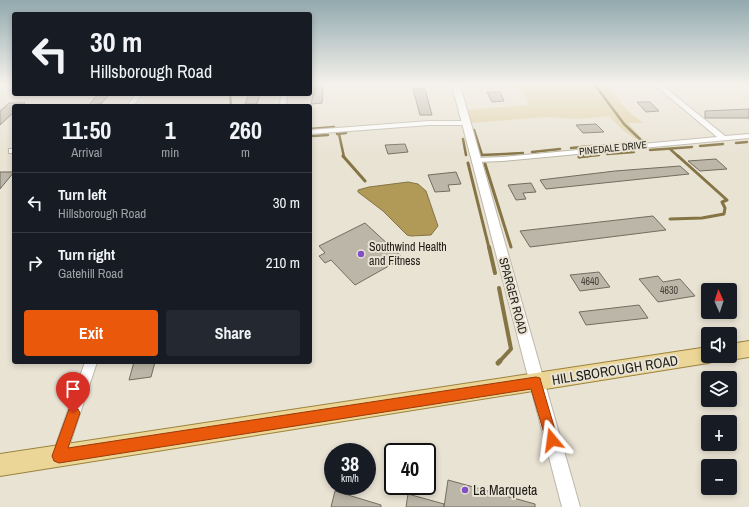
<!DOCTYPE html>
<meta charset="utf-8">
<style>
body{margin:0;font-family:"Archivo Narrow",sans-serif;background:#242831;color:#f1f3f6;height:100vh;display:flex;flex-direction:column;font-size:15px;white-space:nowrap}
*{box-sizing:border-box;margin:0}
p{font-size:13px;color:#9ea1a6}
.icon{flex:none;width:22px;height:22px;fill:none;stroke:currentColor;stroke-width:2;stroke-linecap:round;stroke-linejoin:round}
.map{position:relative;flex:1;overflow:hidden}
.drawer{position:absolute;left:12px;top:104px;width:300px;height:260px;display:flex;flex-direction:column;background:#171b24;border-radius:4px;box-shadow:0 2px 6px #0003}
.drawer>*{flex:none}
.banner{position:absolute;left:12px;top:12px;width:300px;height:84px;border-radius:4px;box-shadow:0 2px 6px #0003;background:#171b24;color:#f1f3f6;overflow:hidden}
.needle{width:26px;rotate:357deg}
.fabs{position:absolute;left:701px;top:283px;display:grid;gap:8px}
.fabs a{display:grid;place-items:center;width:36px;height:36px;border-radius:4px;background:#171b24;box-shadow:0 2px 6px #0003;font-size:20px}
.speed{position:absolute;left:324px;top:443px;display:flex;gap:8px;font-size:20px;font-weight:700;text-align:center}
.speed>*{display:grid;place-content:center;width:52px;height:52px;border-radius:50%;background:#171b24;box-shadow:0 2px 6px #0003;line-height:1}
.speed small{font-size:10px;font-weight:400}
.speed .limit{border:2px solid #111;border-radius:6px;background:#fff;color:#111}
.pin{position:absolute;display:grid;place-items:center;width:34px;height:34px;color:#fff;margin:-41px -17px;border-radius:50% 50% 50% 0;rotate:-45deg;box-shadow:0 0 4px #0007}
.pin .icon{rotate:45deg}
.me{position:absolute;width:44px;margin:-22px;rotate:344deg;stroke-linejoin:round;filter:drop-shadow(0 0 3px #0008)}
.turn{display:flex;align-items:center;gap:14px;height:84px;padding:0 12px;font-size:18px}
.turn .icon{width:52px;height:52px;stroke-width:2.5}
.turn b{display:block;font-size:28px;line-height:34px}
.eta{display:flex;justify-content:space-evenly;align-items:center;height:68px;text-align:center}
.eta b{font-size:24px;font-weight:800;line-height:28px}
.button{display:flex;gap:8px;margin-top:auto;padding:8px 12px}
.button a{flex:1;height:46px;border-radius:4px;background:#ea580c;color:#fff;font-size:16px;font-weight:800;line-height:46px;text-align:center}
.button a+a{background:#242831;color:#f1f3f6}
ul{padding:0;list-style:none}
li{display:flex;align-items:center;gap:12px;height:60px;padding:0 12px;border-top:1px solid #363941}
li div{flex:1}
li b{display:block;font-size:15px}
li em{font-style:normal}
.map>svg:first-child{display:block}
</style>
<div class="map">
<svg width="749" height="507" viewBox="0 0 749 507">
<rect width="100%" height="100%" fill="#e9e3d4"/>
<path fill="#e1d2a8" d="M517,85h90l20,25 16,13h-15l13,15 -5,1 -13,-9 -14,-14 -31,3 -31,-2 -77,6 -4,-13 62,-5 -2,-9 -9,-9z"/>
<path fill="#b19958" stroke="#857444" d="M408,182l10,2 8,7 12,35 -7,9 -20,1 -4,-1 -24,-24 -25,-19v-2l11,-3z"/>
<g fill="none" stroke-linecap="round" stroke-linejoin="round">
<path stroke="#857444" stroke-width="2.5" d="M595,85l29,39 18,17
M230,94l1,12
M310,129l24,-2
M474,130l8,25 41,-2
M337,134l9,-1
M339,134l5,23
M313,136l15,-1
M463,139l3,16
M736,143l11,-1
M621,144l18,-2 2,-2
M600,146l11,-1
M700,146l23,-2
M571,148l21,-2
M670,149l9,8
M650,150l42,-3
M532,152l28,-3
M607,154l27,-2
M579,157l20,-2"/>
<path stroke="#857444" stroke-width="3" d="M343,156l22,25
M579,157l9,-1
M468,163l21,85
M485,164l26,83
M670,219l32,-1 22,-4 1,-6 -3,-6 5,-2 -49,-44"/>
<path stroke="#857444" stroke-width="4" d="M489,247l6,26
M499,362l12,-13 -12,-61"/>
<path stroke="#857444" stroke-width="5" d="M498,363l2,-2"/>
</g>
<path fill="#bbb6a7" stroke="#726d60" d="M315,85h8l-1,18 -11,1z
M413,89h12l7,26h-12z
M487,92h13l4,9 -12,1z
M98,94h12l-9,10 -12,1z
M249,94h11l-3,10h-12z
M637,102h13l9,9 -13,1z
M9,103h16l-4,3h-7v6l-14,13v-14z
M749,109v9h-44v-7z
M596,124l8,8 -21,1 -7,-8z
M405,144l3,8 -20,2 -3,-9z
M716,159l11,10 -27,2 -12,-10z
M680,166l9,8 -143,15 -6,-9 75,-9z
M0,172h14l-14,17z
M456,172l5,12 -13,1 2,6 -15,1 -7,-17z
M531,183l5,9 -13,1 3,6 -10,1 -8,-15z
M653,216l13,14 -136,17 -10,-16z
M365,223l38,35 -48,27 -24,-25 -6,3 -6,-7 6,-3 -6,-7z
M599,272l11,15 -30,4 -10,-16z
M658,276l5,6 17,-3 15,17 -37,6 -19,-23z
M639,305l9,13 -62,7 -7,-13z
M134,362h21l-4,15 -22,3z
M448,480l87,24v3h-91z
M335,491l46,14v2h-50z
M408,494l36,10v3h-38z"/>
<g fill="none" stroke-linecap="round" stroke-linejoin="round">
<g stroke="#bdb7a9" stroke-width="2">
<path id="minor" d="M0,85h6l-6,5z
M655,85h7l63,51 24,-2v4l-246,23 -27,1 -4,-2 4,-2 27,-1 214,-20z
M136,94h6l-9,12h-6z
M281,94h6l-1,12h-6z
M429,121h37l4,2 -4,2h-37l-119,9v-4z
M9,149h5v4h-5z
M85,362h12l-31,94 -2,5 -5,2 -5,-2 -2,-5z"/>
</g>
<g stroke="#bdb7a9" stroke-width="2">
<path id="tertiary" d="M452,85h8l120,422h-18z"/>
</g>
<g stroke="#9b833d" stroke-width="2">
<path id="primary" d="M749,341v16l-19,3 -7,-2v-2h7v-12z
M708,347v9h9l-2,5 -7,2 -708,113v-22z"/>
</g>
<use href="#minor" fill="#fff" fill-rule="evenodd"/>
<use href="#tertiary" fill="#fff" fill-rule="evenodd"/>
<use href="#primary" fill="#ecd697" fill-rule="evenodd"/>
</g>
<linearGradient id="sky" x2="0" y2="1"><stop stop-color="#92a9ae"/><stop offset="0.54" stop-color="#f5f2ec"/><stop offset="1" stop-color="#f5f2ec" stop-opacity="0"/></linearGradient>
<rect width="749" height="156" fill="url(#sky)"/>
<path fill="#ea580c" stroke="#983908" d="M536,377l4,1 1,4 17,58 -1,5 -5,2 -5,-2 -1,-5 -15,-51 -472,74 -5,-2 -2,-5 17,-47 4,-2 5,2 2,4 -12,35z"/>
<g fill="#824fc6" stroke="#e9e3d4" stroke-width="1.5">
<circle cx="361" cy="254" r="4"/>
<circle cx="465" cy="490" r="4"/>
</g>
<g text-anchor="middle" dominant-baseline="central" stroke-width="4" stroke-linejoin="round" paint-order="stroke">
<g font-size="10" fill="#1e1c17" stroke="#e9e3d4">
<text transform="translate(613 148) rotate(-6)">PINEDALE DRIVE</text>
</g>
<g font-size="10" fill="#45423b">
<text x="590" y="281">4640</text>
<text x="669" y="290">4630</text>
</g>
<g font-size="12" fill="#1e1c17" stroke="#e9e3d4" text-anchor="start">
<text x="369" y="247">Southwind Health<tspan x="369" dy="14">and Fitness</tspan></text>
</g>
<g font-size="12" fill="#1e1c17" stroke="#e9e3d4">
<text transform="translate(513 296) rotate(75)">SPARGER ROAD</text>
</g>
<g font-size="14" fill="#1e1c17" stroke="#e9e3d4">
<text transform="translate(615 370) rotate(-9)">HILLSBOROUGH ROAD</text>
</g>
<g font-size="14" fill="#1e1c17" stroke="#e9e3d4" text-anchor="start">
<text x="473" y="490">La Marqueta</text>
</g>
</g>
</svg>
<div class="fabs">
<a><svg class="needle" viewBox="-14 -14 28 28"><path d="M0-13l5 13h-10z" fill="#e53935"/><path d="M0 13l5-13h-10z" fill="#9ea1a6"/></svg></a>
<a><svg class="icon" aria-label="sound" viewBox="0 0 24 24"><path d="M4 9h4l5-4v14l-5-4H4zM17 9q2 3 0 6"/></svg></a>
<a><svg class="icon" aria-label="layers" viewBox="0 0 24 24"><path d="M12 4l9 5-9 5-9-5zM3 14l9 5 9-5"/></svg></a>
<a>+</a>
<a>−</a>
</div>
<div class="speed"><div>38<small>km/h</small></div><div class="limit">40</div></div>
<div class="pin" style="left:73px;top:413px;background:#d93025"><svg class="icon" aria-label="arrive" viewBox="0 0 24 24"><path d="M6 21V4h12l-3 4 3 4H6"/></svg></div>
<svg class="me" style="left:552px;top:440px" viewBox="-20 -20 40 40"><path d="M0-17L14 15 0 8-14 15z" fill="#ea580c" stroke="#fff" stroke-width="4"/></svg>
<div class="banner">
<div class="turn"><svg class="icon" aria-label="left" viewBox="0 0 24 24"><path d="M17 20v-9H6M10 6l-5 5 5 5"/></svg><div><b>30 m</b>Hillsborough Road</div></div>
</div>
<section class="drawer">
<div class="eta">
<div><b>11:50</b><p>Arrival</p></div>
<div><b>1</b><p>min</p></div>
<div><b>260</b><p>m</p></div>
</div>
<ul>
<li><svg class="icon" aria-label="left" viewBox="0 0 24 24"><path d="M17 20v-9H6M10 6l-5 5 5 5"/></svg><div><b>Turn left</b><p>Hillsborough Road</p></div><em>30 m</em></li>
<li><svg class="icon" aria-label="right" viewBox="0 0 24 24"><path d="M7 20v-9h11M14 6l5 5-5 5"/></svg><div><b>Turn right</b><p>Gatehill Road</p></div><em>210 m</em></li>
</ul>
<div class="button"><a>Exit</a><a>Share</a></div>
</section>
</div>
